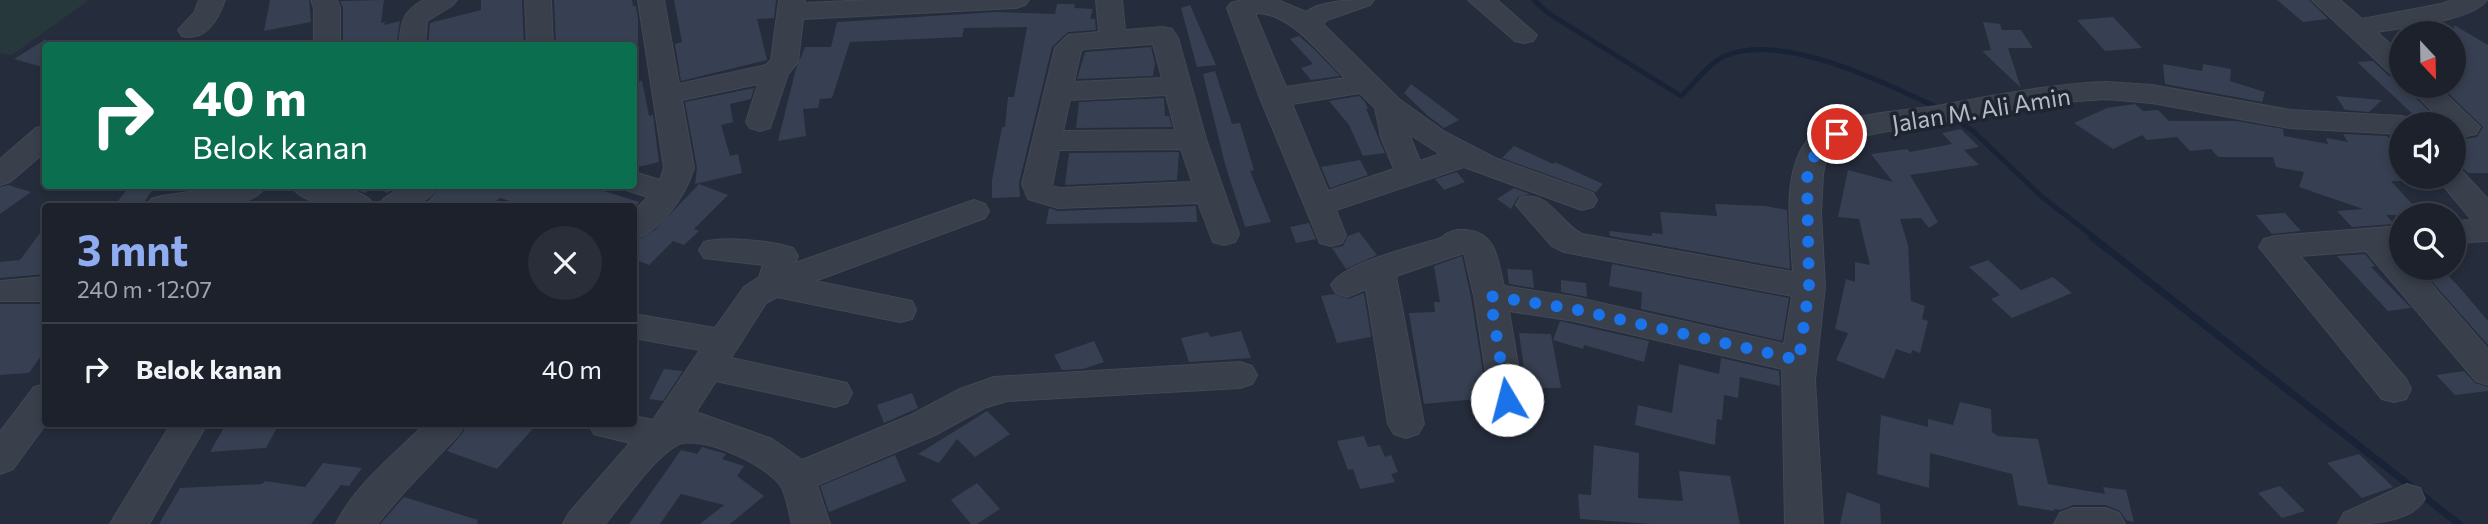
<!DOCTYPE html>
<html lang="id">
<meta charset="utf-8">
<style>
body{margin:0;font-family:Commissioner,sans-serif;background:#292e38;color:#f1f3f6;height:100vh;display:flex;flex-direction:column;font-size:26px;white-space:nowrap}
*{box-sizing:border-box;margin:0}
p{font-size:23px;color:#a0a3a9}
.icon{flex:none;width:38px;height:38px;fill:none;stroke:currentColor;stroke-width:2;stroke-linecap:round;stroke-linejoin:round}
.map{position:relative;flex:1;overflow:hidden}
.details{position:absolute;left:42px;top:203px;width:595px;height:224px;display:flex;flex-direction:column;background:#1c212c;border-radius:7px;box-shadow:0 4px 10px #0003,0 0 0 2px #3a3e48}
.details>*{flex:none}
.banner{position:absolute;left:42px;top:42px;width:595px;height:147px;border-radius:7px;box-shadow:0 4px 10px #0003,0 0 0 2px #3a3e48;background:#0b6e4f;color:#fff;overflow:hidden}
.needle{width:46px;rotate:158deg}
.buttons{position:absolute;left:2389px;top:21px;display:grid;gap:14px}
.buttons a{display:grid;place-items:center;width:77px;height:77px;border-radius:50%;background:#1c212c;box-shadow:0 4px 10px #0003,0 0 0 2px #3a3e48;font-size:35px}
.pin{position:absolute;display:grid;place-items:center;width:60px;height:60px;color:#fff;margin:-30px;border:4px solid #fff;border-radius:50%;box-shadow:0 2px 7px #0007}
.me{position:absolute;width:77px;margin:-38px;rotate:352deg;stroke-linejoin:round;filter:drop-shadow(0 0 5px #0008)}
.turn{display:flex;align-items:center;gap:24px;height:147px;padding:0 35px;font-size:32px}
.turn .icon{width:91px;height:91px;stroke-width:2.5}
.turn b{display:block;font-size:49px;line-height:60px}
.round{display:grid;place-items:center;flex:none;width:74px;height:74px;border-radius:37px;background:#292e38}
.head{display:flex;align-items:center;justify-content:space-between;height:119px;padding:0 35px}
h1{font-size:42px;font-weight:700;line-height:52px;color:#8facf1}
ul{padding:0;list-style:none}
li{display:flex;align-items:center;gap:21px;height:91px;padding:0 35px;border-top:2px solid #3a3e48}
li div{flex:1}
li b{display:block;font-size:26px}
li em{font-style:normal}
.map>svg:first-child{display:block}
</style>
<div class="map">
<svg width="2488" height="524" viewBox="0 0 2488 524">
<rect width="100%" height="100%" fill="#252c3b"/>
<path fill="#27383c" d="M0,0h89l-77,55 -12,-2z"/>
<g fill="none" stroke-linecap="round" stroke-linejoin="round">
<path stroke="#192338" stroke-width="5" d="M1534,0l14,13 133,83c13,-12 28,-33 44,-40 56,-25 163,28 215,53
M1949,115l24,16 69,66 53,41"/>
<path stroke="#192338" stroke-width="7" d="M2092,237l367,287"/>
</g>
<path fill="#374052" d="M270,0h39l2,22 -47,9z
M384,0l-3,23 4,-1 -1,3 16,-4 -4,25h-53v-38l-3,-7z
M481,0h41l2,46h-96l2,-23 51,-13z
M554,0h78l1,6h3l2,13v27h-82z
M674,0h102l-2,18 -17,1 10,41 -86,21 -6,-37 7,-2z
M2277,0h32l19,19 -25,3z
M1057,4h18l-1,4 19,1 -3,10h5l1,11 -28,2 -16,15 -33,136 1,14 -28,1v-18l10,-53h3l3,-30h6l13,-70 -63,1 -2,9 -112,5 -18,56 -12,1 -2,9 -15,1 3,27 -28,5 18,-72 9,-22h26l6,-25 159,-10 59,2z
M1190,5l26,60 -19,2 -16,-59z
M2113,17l29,31 -37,3 -28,-31z
M1983,22l17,2 2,6h19l12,18h-25l13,40 -39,-37 9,-1z
M2454,25l34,20v128h-20l-6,-6 -8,-1v-31l11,4 12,-2 6,-10 -42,-41h13z
M1299,36l15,13 26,27 -29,4 -10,-12 12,-4 -23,-25z
M46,39v29l-32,-9z
M1151,47l4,16 -2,13 -76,3 8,-27z
M2373,61l16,15 12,2v8h3l31,31 -18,1 -60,-56z
M2163,64l39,7 1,-7 28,5 -1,12 35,11 -3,10 -97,-18z
M1215,71l17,53 8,-1 14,47 -4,1 21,51 -26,5 -20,-63 -22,-90z
M642,81l7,35 4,-1 6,47 -25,6v-86z
M1411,84l48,36 -15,8 -16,-12 -24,-23z
M754,88l-3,11 -21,5 3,18 -12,3 9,31 8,-2 4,19 -47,11 2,-16 -12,-66z
M1359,96l6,6 3,7h-2l19,44 -22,3 -14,-31 -20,-24z
M2336,96l46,4 -13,12 -24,-2z
M1164,98l1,18h4l3,11 -96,1 3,-26z
M2135,104l8,7 15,-1 11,11h68l46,8 1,7 44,8 -2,-6 22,4 -5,-8 44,2 14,17v28h-10l31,34h-36l8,9 -42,3 -15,-16 26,-2 -64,-22 5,-15 -28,-5 -3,-10h-55l-7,-8 -21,2 -13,-14 -30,3 -5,-5 -29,14 -39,-26 33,-15z
M1961,129l18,18 -15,3 15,15 -69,10 28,47 -9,6 -8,-10 -21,1 8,26 3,56 14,5 -3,13 6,2 -8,32 -8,-3 -1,4 -15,-5 -12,30 -48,-19 12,-27 -13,-4 11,-50 9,3v-20l15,3 -11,-46 -21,-2 10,-47 45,12 -22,-28 36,-5 3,3 42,-8 -10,-11z
M1514,146l39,18 2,-2 48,22 -7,8 -94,-34z
M1179,152l-2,28 -112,5 4,-32z
M1360,160l8,15 -38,13 -9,-21z
M1457,172l8,10 -21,8 -9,-11z
M699,184l29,11 -34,34 5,2 -15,14 -11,-4 -24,24 -15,-6v-17l21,-12z
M8,185l23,7 -31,22v-27z
M155,186l-12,18 -28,1 13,-17z
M342,186h57l-12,7 -14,-6 -8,6z
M441,186h168l-5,5 35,11 -5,6 -107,-2 -27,-8 -10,8h-75l13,-5z
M1514,188l16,6 -12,3 -7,12 -14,-10z
M1715,204l50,2 22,4 3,59 -180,-33 -1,-5 43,5v-3l11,1 -3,-22 57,4z
M1196,206l1,16 -151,2 3,-16 9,3z
M2285,213l16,18 -29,3 -16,-19z
M1309,223l7,16 -20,4 -6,-16z
M46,225v49l-46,4v-16l20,-2z
M1359,232l18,23 -31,14 -14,-21 11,-2 5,-10z
M2365,254l10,12 -4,1 40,41 -23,3 -51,-55z
M1462,256l9,41 16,101 -63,6 -15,-91 26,-1 -1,-10h6l-6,-36z
M1988,260l33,30 32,-13 19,16 -60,25 -21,-19 9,-4 -31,-28z
M1612,264l177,34 -7,43 -141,-32 1,-17 -33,-6z
M2420,268h21l19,20 28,33v24z
M1507,269l25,1 2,18 -25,-4z
M1561,280l25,3 1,14 -26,-5z
M1364,293l7,44 -34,6 -16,-47 13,-2 14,5z
M0,304h46v45l-17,24 -29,2z
M1560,321l89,20 -5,21 -60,-17 -1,4 -30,-9z
M1241,331l10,27 -62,4 -8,-24 27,-6 2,5z
M1519,333l32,1 10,54h-34z
M1094,341l10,21 -21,7 -21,1 -8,-15z
M1721,358l58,13 1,15 -40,-9 -2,21 -14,-3 -2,25 -5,-1 -2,26 -80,-20 3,-20 34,8 7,-49 40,10z
M664,369l19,2 -20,30 -14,-2z
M2464,371l11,12 13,4v4l-33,4 -19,-20z
M912,393l6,15 -34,15 -7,-18z
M1960,402l31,7 1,23 6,4 40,3 10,45 57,10 -2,-7 23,3 8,32 -8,-2 -6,-9 -14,-6h-33l-12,5 -7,-1v2l-36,-6 -6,-31 -82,-21 -1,35 -52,-14 4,-59 47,12v-8l25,6z
M987,411l23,23 -35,23 -18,-18 -18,24 -21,-9z
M226,424h53l-13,24 -56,4z
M468,424h69l-40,45 -50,-18 14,-16z
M1364,436l4,11 12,-2 5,12 6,-2 7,17 -7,2 4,8 -35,7 -7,-20 -5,1 -11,-29z
M1594,445l45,8 -1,45 45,3 -4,-30 51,5 10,48h-88l-72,-5 -2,-25 13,1z
M702,447l24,7 -4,5 22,7 -7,10 27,20 -34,28h-30l24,-19 -43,-11 -21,30h-31l52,-74 16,4z
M2359,454l34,33 -31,11 -35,-35z
M895,455l11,26 -77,31 -9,-26z
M323,463l39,5 -13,18 -8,-1 -30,39h-152l21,-36 82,-4 3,-3 40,6z
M977,483l23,26 -23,15h-6l-20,-24z
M2280,486l25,25 -23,7 -24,-25z
M1847,492l33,12 1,20h-41z
M404,497l74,23 -1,4h-97z"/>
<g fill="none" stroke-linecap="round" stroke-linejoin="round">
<g stroke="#424854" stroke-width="2">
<path id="minor" d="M199,0h26c-7,20 -19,42 -43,36l-4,-6 16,-17z
M311,0h26l3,8v38h-26v-38z
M424,0h33l-4,5 -26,16 -2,25h-26c2,-23 3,-35 25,-46z
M525,0h26l2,46h-26z
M638,0h26l15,84 87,-19 5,-5 8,-60h26l-1,3 66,-3h159l-4,5 -9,3 -213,11 -5,43 -10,12 -18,54 -10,3 -10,-3 -4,-6 12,-38 -76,16 12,68c-8,27 -33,63 -60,71v-28l14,-14 -25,-8 -2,-3h13v-14l26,8 4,-12z
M1096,0h26l3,30 38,-3 9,2 6,9 28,101 33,95 -4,8 -11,3 -11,-3 -15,-39 -140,5 -30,-9 -6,-15 33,-136 13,-13 31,-3zM1153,44l9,34 -88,4 7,-31 3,-2zM1166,95l9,35 -112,1 7,-31zM1181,149l11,33 -133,6 -7,-2 7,-36z
M1242,0h36l28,12c16,-12 47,-12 68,-12l-4,5 -43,15 -4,4 76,75 46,33 50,26 98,35 4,7 -4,7 -11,3 -118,-43 -128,43 10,25 -4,8 -11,3 -11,-3 -60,-145 -33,-90 4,-5zM1255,13c36,-1 66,42 90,65l-59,9zM1360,93l15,15 6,29 13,32 -66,22 -36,-87zM1409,134l31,20 -20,7z
M1468,0h29l40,35 -4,6 -9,2 -9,-2z
M2312,0h28l22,19 79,-15 11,-4h35c-15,21 -84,27 -110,32l24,22v22l-10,-2z
M2106,82l46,3 138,25 111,6 10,2 4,6h-14v10l-111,-6 -138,-25 -46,-4 -55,4 -174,30 -21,5 -21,8 -9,12 -3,16 -2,39 4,74 -10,93 8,144h-38l-3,-155 -208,-48 -65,-10 15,89 -5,10 -12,4 -12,-4 -5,-10 -16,-104 -10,-43 -68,23 28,148 -6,10 -12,4 -12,-4 -6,-10 -22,-135 -19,8 -11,-4 -5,-8c13,-23 84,-38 110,-47 8,-7 15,-9 26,-8 31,4 30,30 37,56l70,11 210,47 8,-48 -228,-44 -12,-6 -36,-41 4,-7c29,-9 39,25 62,36l211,38c-2,-40 -12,-95 13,-130 20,-28 99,-31 131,-36 57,-10 112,-22 169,-24z
M2407,86h30l43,41 -4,7 -10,2 -10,-2 -2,-10h-8z
M46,126v25l-36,31 -10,3v-26l36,-31z
M2454,168l7,2 27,29v42l-34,2v-22l18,-1 -36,-43h18z
M230,186h36c-18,29 -89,23 -119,20l4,-7 11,-3z
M291,186c23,-2 71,-2 84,20 -23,2 -70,2 -84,-20z
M403,186h35c-14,23 -35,20 -59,20l4,-7z
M974,200l11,4 4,7 -4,7 -170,63 97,20 4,9 -4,9 -12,3 -123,-25 -11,6 -35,55 116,25 5,10 -5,10 -12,4 -119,-26 -20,31 76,27 30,21 109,-45 49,-26 34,-12 246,-15 12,4 5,9 -5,9 -12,4 -233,13 -23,7 -49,27 -118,50 13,39h-38c-3,-11 -5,-26 -10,-36 -11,-22 -83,-55 -105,-43 -23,12 -54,58 -72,79h-42l6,-11 61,-70 -36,-9 -5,-10h45v-8l19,4 47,-70 -66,-12v-24l81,14 29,-41 15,-10 4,-12 -59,-7 -5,-8 5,-8c22,-6 67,-1 89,6l5,8 -3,7z
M2401,226v42h16l71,81v36l-12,-4 -110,-130 -66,5 106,123 5,10 -5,10 -12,3 -12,-3 -123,-152 5,-8 11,-3z
M46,277v24h-46v-20z
M46,384v40l-33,45 -13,5v-42l34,-45z
M171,424h36l-58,100h-39z
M425,424h40l-6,10 -54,57 -28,33h-41c19,-39 59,-70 89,-100z
M2407,484l13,4 5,11c-15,25 -57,25 -87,25l6,-11z
M2073,508h33l13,5 6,11h-71l6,-11z"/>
</g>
<use href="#minor" fill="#393f4b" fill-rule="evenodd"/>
</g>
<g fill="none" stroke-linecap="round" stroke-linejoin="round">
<path stroke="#1a73e8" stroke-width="12" stroke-dasharray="0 21.6" d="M1507,400l-17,-104 84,13 225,51 10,-73 -2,-109 11,-32 19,-12"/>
</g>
<g text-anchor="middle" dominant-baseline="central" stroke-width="7" stroke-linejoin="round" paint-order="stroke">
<g font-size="24" fill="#b4bac7" stroke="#1e2430">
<text transform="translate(1981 109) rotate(-9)">Jalan M. Ali Amin</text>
</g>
</g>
</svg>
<div class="buttons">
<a><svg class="needle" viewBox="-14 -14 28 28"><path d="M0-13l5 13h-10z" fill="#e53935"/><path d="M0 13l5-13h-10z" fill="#a0a3a9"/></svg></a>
<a><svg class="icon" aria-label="sound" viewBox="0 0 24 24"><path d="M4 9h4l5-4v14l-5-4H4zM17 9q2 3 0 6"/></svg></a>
<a><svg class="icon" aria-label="search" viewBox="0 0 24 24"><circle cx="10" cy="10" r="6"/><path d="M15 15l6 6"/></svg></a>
</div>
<div class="pin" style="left:1837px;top:134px;background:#d93025"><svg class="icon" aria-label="arrive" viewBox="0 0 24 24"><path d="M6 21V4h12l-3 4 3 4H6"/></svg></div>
<svg class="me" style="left:1507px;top:400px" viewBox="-20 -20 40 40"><circle r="19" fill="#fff"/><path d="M0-13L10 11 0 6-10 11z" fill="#1a73e8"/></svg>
<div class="banner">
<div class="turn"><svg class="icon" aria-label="right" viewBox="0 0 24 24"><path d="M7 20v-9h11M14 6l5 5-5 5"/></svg><div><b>40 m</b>Belok kanan</div></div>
</div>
<section class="details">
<div class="head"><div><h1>3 mnt</h1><p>240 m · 12:07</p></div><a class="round"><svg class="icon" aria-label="close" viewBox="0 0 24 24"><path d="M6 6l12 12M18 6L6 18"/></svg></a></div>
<ul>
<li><svg class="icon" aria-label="right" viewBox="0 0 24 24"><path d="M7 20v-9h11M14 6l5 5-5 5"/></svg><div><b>Belok kanan</b></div><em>40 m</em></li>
</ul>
</section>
</div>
